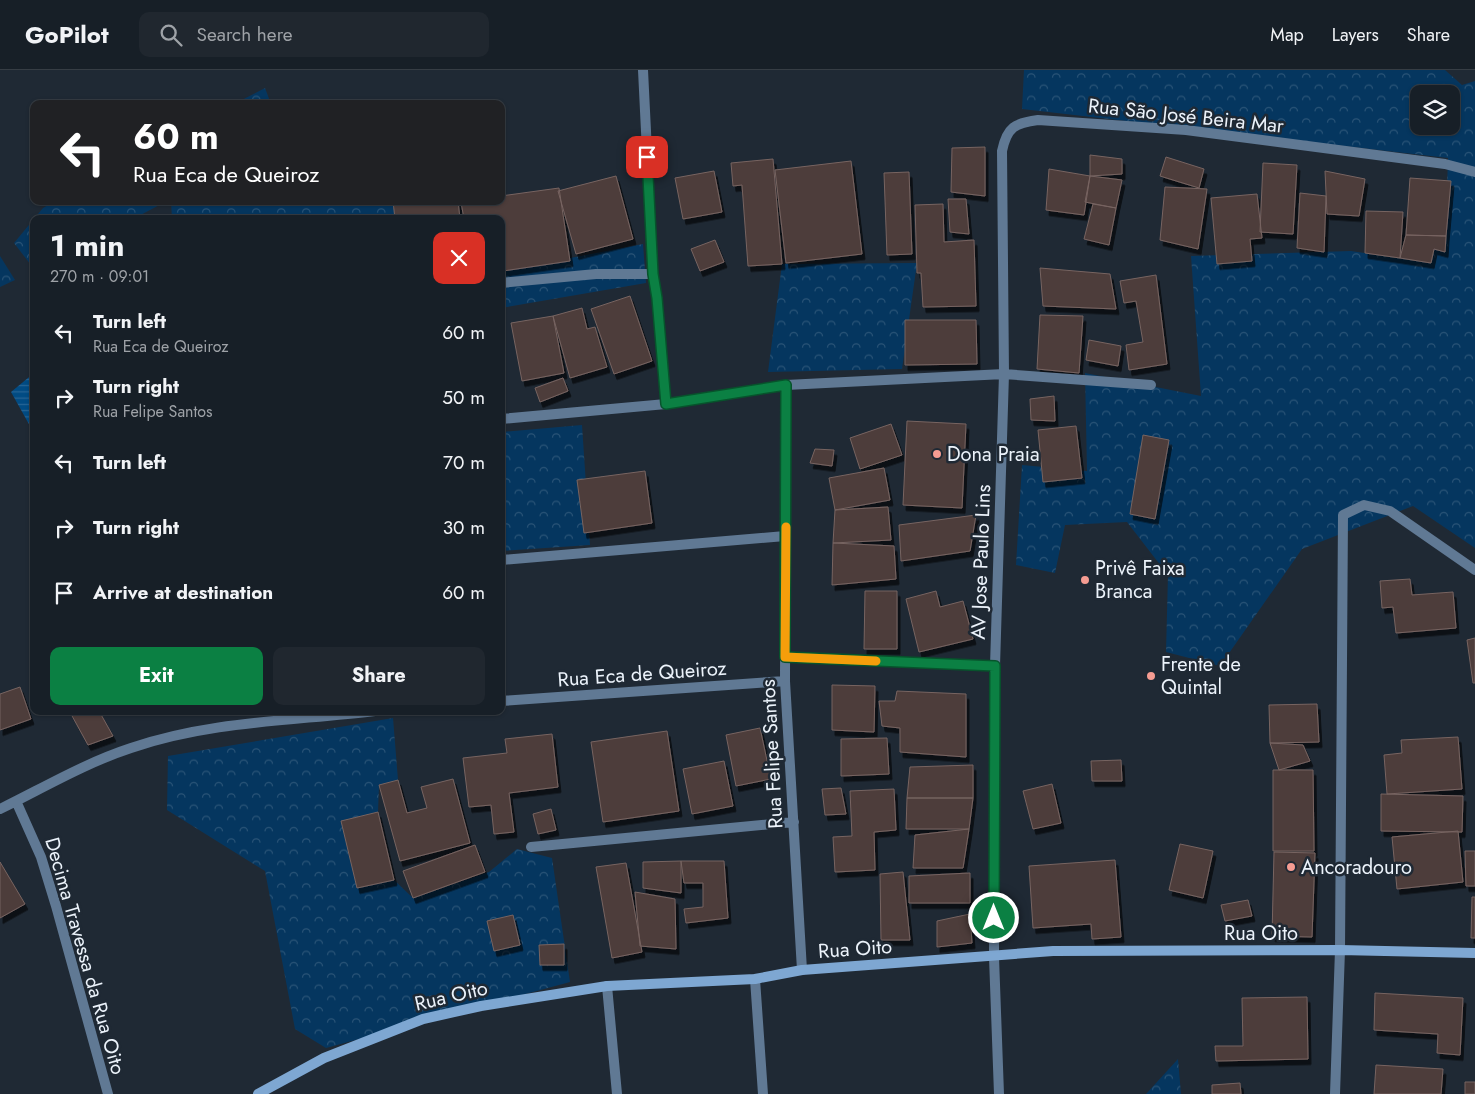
<!DOCTYPE html>
<meta charset="utf-8">
<style>
body{margin:0;font-family:Jost,sans-serif;background:#20272f;color:#f1f3f6;height:100vh;display:flex;flex-direction:column;font-size:19px;white-space:nowrap}
*{box-sizing:border-box;margin:0}
p{font-size:16px;color:#9ea2a7}
.icon{flex:none;width:28px;height:28px;fill:none;stroke:currentColor;stroke-width:2;stroke-linecap:round;stroke-linejoin:round}
.map{position:relative;flex:1;overflow:hidden}
.side{position:absolute;left:30px;top:145px;width:475px;height:500px;display:flex;flex-direction:column;background:#171f27;border-radius:10px;box-shadow:0 1px 4px #0004,0 0 0 1px #363d44}
.side>*{flex:none}
.banner{position:absolute;left:30px;top:30px;width:475px;height:105px;border-radius:10px;box-shadow:0 1px 4px #0004,0 0 0 1px #363d44;background:#202124;color:#fff;overflow:hidden}
.fabs{position:absolute;left:1410px;top:15px;display:grid;gap:10px}
.fabs a{display:grid;place-items:center;width:50px;height:50px;border-radius:10px;background:#171f27;box-shadow:0 1px 4px #0004,0 0 0 1px #363d44;font-size:25px}
.pin{position:absolute;display:grid;place-items:center;width:42px;height:42px;color:#fff;margin:-21px;border-radius:10px;box-shadow:0 2px 8px #0006}
.me{position:absolute;width:55px;margin:-28px;rotate:0deg;stroke-linejoin:round;filter:drop-shadow(0 0 4px #0008)}
.turn{display:flex;align-items:center;gap:18px;height:105px;padding:0 20px;font-size:22px}
.turn .icon{width:65px;height:65px;stroke-width:2.5}
.turn b{display:block;font-size:35px;line-height:42px}
.round{display:grid;place-items:center;flex:none;width:52px;height:52px;border-radius:10px;background:#20272f}
.summary{display:flex;align-items:center;justify-content:space-between;height:85px;padding:0 20px}
h1{font-size:30px;font-weight:700;line-height:38px}
.cta{display:flex;gap:10px;margin-top:auto;padding:10px 20px}
.cta a{flex:1;height:58px;border-radius:10px;background:#0b8043;color:#fff;font-size:20px;font-weight:700;line-height:58px;text-align:center}
.cta a+a{background:#20272f;color:#f1f3f6}
ul{padding:0;list-style:none}
li{display:flex;align-items:center;gap:15px;height:65px;padding:0 20px}
li div{flex:1}
li b{display:block;font-size:19px}
li em{font-style:normal}
header{display:flex;align-items:center;gap:30px;box-sizing:border-box;height:70px;padding:0 25px;background:#171f27;border-bottom:1px solid #363d44}
header strong{font-size:24px}
nav{display:flex;gap:28px;margin-inline-start:auto;font-size:18px}
.search{width:350px;height:45px;background:#20272f;display:flex;align-items:center;gap:12px;box-sizing:border-box;padding:0 18px;border-radius:10px;color:#9ea2a7;font-size:19px}
.map>svg:first-child{display:block}
</style>
<header>
<strong>GoPilot</strong>
<div class="search"><svg class="icon" aria-label="search" viewBox="0 0 24 24"><circle cx="10" cy="10" r="6"/><path d="M15 15l6 6"/></svg>Search here</div>
<nav><a>Map</a><a>Layers</a><a>Share</a></nav>
</header>
<div class="map">
<svg width="1475" height="1024" viewBox="0 0 1475 1024">
<defs>
<pattern id="forest-crowns" width="20" height="18" patternUnits="userSpaceOnUse" patternTransform="scale(1.25)"><rect width="20" height="18" fill="#05365f"/><path d="M2 6a3 3 0 1 1 6 0M12 15a3 3 0 1 1 6 0" fill="none" stroke="#2a5477"/></pattern>
<pattern id="water-rules" width="6" height="5" patternUnits="userSpaceOnUse" patternTransform="scale(1.25)"><rect width="6" height="5" fill="#014b83"/><path d="M0 2.5h6" fill="none" stroke="#266595"/></pattern>
<filter id="shadow"><feDropShadow dx="3" dy="5.5" stdDeviation="0" flood-color="#0009"/></filter>
</defs>
<rect width="100%" height="100%" fill="#1f2934"/>
<path fill="url(#forest-crowns)" fill-rule="evenodd" d="M1024,0h421l17,15 13,-4v467l-62,-42 -111,43 -82,117 -54,-14 2,-77 -41,-53 -62,3 -10,48 -39,-8 6,-100 65,6 -2,-98 116,23 -10,-140 160,-5 80,12 3,-14 11,2 3,-93 -426,-49zM1419,24h32v32h-32z
M265,18l6,16h-37z
M55,131h112l-34,18h-99v50l-20,-26 29,-35z
M171,131h223l2,18h-224z
M643,174l3,39 -145,25v-49l2,12z
M0,186l15,24 -15,7z
M917,193l-15,106 -134,3 14,-108z
M582,355l8,120 -89,6v-119z
M393,648l5,62 -19,5 -1,27 -37,9 16,67 37,-8 19,18 76,-26 28,-23 35,9 18,124 -244,66 -31,-19 -30,-158 -98,-61 1,-54z
M1178,989l3,35h-35z"/>
<path fill="url(#water-rules)" d="M34,303v51l-4,2 -19,-34z"/>
<path fill="#4d3c3a" stroke="#776461" filter="url(#shadow)" d="M985,77v49l-34,-4 1,-44z
M1090,85l32,4v15l-32,2z
M1166,87l38,12 -5,19 -39,-12z
M773,89l9,105 -34,2 -6,-81 -9,1 -2,-23z
M851,91l11,93 -76,9 -11,-93z
M1263,93l34,2 -4,69 -33,-2z
M1049,99l41,7 -6,39 -38,-5z
M714,101l8,41 -39,7 -8,-41z
M1325,101l40,8 -6,37 -32,-2z
M909,102l3,82 -25,1 -3,-82z
M616,106l17,63 -57,15 -18,-63z
M1090,106l32,4 -6,28 -31,-6z
M1410,108l41,3 -5,55 -40,-1z
M1165,117l42,2 -9,60 -38,-9z
M559,118l11,73 -67,10 -2,-12v-40h-37l-3,-17 40,-1v-5z
M1300,123l26,3 -2,56 -27,-4z
M1257,124l5,44 -12,1 2,22 -35,3 -6,-66z
M948,129h18l3,35 -19,-2z
M393,131h65l2,18h-65z
M943,134l1,38 30,-2 2,66 -53,1 -2,-34h-4l-2,-68z
M1093,134l23,4 -7,37 -25,-6z
M1366,141l37,1 -3,46 -35,-5z
M1406,165l40,1 -1,16 -11,-3 -3,14 -31,-5z
M715,170l9,22 -24,9 -9,-22z
M1040,198l70,6 6,35 -73,-3z
M1156,205l11,89 -38,6 -3,-25 17,-3 -7,-41 -12,2 -4,-22z
M630,226l22,65 -38,13 -23,-65z
M582,238l5,21 8,-2 12,40 -37,11 -17,-62z
M1040,245l43,1 -4,57 -42,-4z
M553,246l11,57 -42,8 -11,-58z
M905,250h71l1,44 -72,1z
M1089,270l32,6 -3,20 -32,-6z
M563,308l5,13 -28,11 -5,-14z
M1054,326l1,25 -24,-1 -1,-21z
M907,351l59,3 -4,84 -59,-3z
M891,354l11,31 -42,14 -10,-31z
M1076,356l6,52 -39,4 -5,-52z
M1143,365l26,5 -14,79 -25,-5z
M815,379l19,1 -2,16 -22,-3z
M884,398l6,32 -55,10 -6,-32z
M645,401l7,52 -68,10 -7,-53z
M888,437l3,33 -58,3 2,-33z
M976,445l-6,36 -69,10 -2,-36z
M833,473l61,3 2,33 -64,6z
M1410,509l2,16 41,-3 3,36 -60,5 -3,-26 -11,1 -2,-27z
M865,521h32v58h-33z
M936,521l4,16 23,-6 10,38 -54,13 -13,-53z
M1475,568v45h-2l-6,-43z
M832,615l43,1 -1,46 -42,-2z
M20,617l11,32 -31,11v-36z
M897,621l69,3v63l-66,-5v-24l-18,-2 -3,-25h16z
M1317,634l2,38 -49,1 -1,-38z
M76,641h23l14,25 -25,9 -17,-31z
M760,658l11,51 -35,7 -10,-51z
M667,661l12,80 -76,11 -12,-80z
M552,664l6,53 -49,6 5,39 -20,2 -3,-29 -22,2 -6,-49 44,-5 -2,-14z
M1458,667l4,52 -75,5 -3,-39 18,-2 -1,-13z
M887,668l2,36 -48,2v-37z
M1270,673l33,2 7,16 -31,9z
M1121,690l1,21h-30l-1,-20z
M724,691l9,45 -41,8 -9,-45z
M973,695v33h-66l3,-31z
M1273,700h40l1,81h-41z
M453,709l17,64 -70,18 -21,-76 19,-5 9,33 20,-5 -6,-21z
M1052,714l9,39 -28,6 -10,-38z
M841,718l5,26 -21,1 -3,-26z
M894,719l2,41 -22,2 1,38 -40,2 -2,-35 19,-1 -2,-45z
M1381,724l82,2 -1,36 -81,-1z
M907,728h66l-4,31h-63z
M551,739l5,21 -18,4 -5,-20z
M378,742l16,68 -37,8 -16,-67z
M969,759l-6,39h-50l2,-33z
M1458,761l5,51 -66,7 -5,-52z
M1180,774l33,7 -10,47 -34,-8z
M475,775l10,27 -72,26 -10,-27z
M1465,781h10v35h-9z
M1274,782l41,1 -3,84 -40,-1z
M1115,790l6,77 -29,2 -1,-15 -58,4 -4,-62z
M681,791h43l4,57 -42,5 -2,-14 19,-2v-24h-19z
M681,791v32l-38,-5v-26z
M0,792l25,42 -25,14z
M626,793l16,89 -30,6 -16,-91z
M903,802l7,68h-29l-1,-66z
M970,803v30h-61v-27z
M635,822l40,7 1,50 -36,-3z
M1472,827h3v41h-4z
M1248,830l4,16 -27,5 -4,-16z
M970,844l2,29 -35,4v-26z
M513,845l7,30 -26,6 -7,-30z
M564,874v21h-24l-1,-20z
M1375,923l88,5 -3,57 -23,-2 1,-19 -64,-4z
M1307,927l1,62 -92,2 -1,-15h28l-1,-48z
M1376,995l67,4 -2,25h-67z
M1465,1012h10v12h-10z
M1240,1013l1,11h-29v-9z"/>
<g fill="none" stroke-linecap="round" stroke-linejoin="round">
<path stroke="#607994" stroke-width="10" d="M643,0l10,204 4,24 9,106
M501,213l95,-9h57
M786,315l-1,296 17,289
M501,349l165,-15 120,-19 218,-11 147,11
M501,490l284,-24
M785,587l210,9
M501,631l284,-20
M16,731l25,56 15,49 52,188
M0,739c43,-21 85,-46 131,-61 79,-27 162,-27 244,-37
M531,777l263,-25
M755,909l8,115
M607,916l10,108
M999,1024l-5,-137 1,-291 9,-292 -2,-223c5,-24 13,-28 36,-31l148,10 259,34 30,8
M1335,1024l5,-144 3,-435 21,-10 26,6 85,59"/>
<path stroke="#7ea7d2" stroke-width="10" d="M258,1024l66,-36 99,-39 58,-13 126,-20 148,-7 47,-9 251,-19 287,-1 135,3"/>
</g>
<g fill="none" stroke-linecap="round" stroke-linejoin="round">
<g stroke="#07532c" stroke-width="12">
<path id="route" d="M647,87l6,117 4,24 9,106 120,-19 -1,272 210,9 -1,252"/>
</g>
<use href="#route" stroke="#0b8043" stroke-width="9"/>
<path stroke="#f59e0b" stroke-width="9" d="M786,457l-1,130 91,4"/>
</g>
<g fill="#f59c92" stroke="#1f2934" stroke-width="2">
<circle cx="937" cy="384" r="5"/>
<circle cx="1085" cy="510" r="5"/>
<circle cx="1151" cy="606" r="5"/>
<circle cx="1291" cy="797" r="5"/>
</g>
<g text-anchor="middle" dominant-baseline="central" stroke-width="5" stroke-linejoin="round" paint-order="stroke">
<g font-size="20" fill="#ecf3fb" stroke="#1f2934">
<text transform="translate(1186 46) rotate(6)">Rua São José Beira Mar</text>
<text transform="translate(981 492) rotate(-88)">AV Jose Paulo Lins</text>
<text transform="translate(642 604) rotate(-4)">Rua Eca de Queiroz</text>
<text transform="translate(772 684) rotate(-93)">Rua Felipe Santos</text>
<text x="1261" y="863">Rua Oito</text>
<text transform="translate(855 879) rotate(-4)">Rua Oito</text>
<text transform="translate(85 886) rotate(74)">Decima Travessa da Rua Oito</text>
<text transform="translate(451 926) rotate(-13)">Rua Oito</text>
</g>
<g font-size="20" fill="#ecf3fb" stroke="#1f2934" text-anchor="start">
<text x="947" y="384">Dona Praia</text>
<text x="1095" y="498">Privê Faixa<tspan x="1095" dy="23">Branca</tspan></text>
<text x="1161" y="594">Frente de<tspan x="1161" dy="23">Quintal</tspan></text>
<text x="1301" y="797">Ancoradouro</text>
</g>
</g>
</svg>
<div class="fabs">
<a><svg class="icon" aria-label="layers" viewBox="0 0 24 24"><path d="M12 4l9 5-9 5-9-5zM3 14l9 5 9-5"/></svg></a>
</div>
<div class="pin" style="left:647px;top:87px;background:#d93025"><svg class="icon" aria-label="arrive" viewBox="0 0 24 24"><path d="M6 21V4h12l-3 4 3 4H6"/></svg></div>
<svg class="me" style="left:994px;top:848px" viewBox="-20 -20 40 40"><circle r="17" fill="#0b8043" stroke="#fff" stroke-width="3"/><path d="M0-11L8 9 0 5-8 9z" fill="#fff"/></svg>
<div class="banner">
<div class="turn"><svg class="icon" aria-label="left" viewBox="0 0 24 24"><path d="M17 20v-9H6M10 6l-5 5 5 5"/></svg><div><b>60 m</b>Rua Eca de Queiroz</div></div>
</div>
<section class="side">
<div class="summary"><div><h1>1 min</h1><p>270 m · 09:01</p></div><a class="round" style="background:#d93025;color:#fff"><svg class="icon" aria-label="close" viewBox="0 0 24 24"><path d="M6 6l12 12M18 6L6 18"/></svg></a></div>
<ul>
<li><svg class="icon" aria-label="left" viewBox="0 0 24 24"><path d="M17 20v-9H6M10 6l-5 5 5 5"/></svg><div><b>Turn left</b><p>Rua Eca de Queiroz</p></div><em>60 m</em></li>
<li><svg class="icon" aria-label="right" viewBox="0 0 24 24"><path d="M7 20v-9h11M14 6l5 5-5 5"/></svg><div><b>Turn right</b><p>Rua Felipe Santos</p></div><em>50 m</em></li>
<li><svg class="icon" aria-label="left" viewBox="0 0 24 24"><path d="M17 20v-9H6M10 6l-5 5 5 5"/></svg><div><b>Turn left</b></div><em>70 m</em></li>
<li><svg class="icon" aria-label="right" viewBox="0 0 24 24"><path d="M7 20v-9h11M14 6l5 5-5 5"/></svg><div><b>Turn right</b></div><em>30 m</em></li>
<li><svg class="icon" aria-label="arrive" viewBox="0 0 24 24"><path d="M6 21V4h12l-3 4 3 4H6"/></svg><div><b>Arrive at destination</b></div><em>60 m</em></li>
</ul>
<div class="cta"><a>Exit</a><a>Share</a></div>
</section>
</div>
